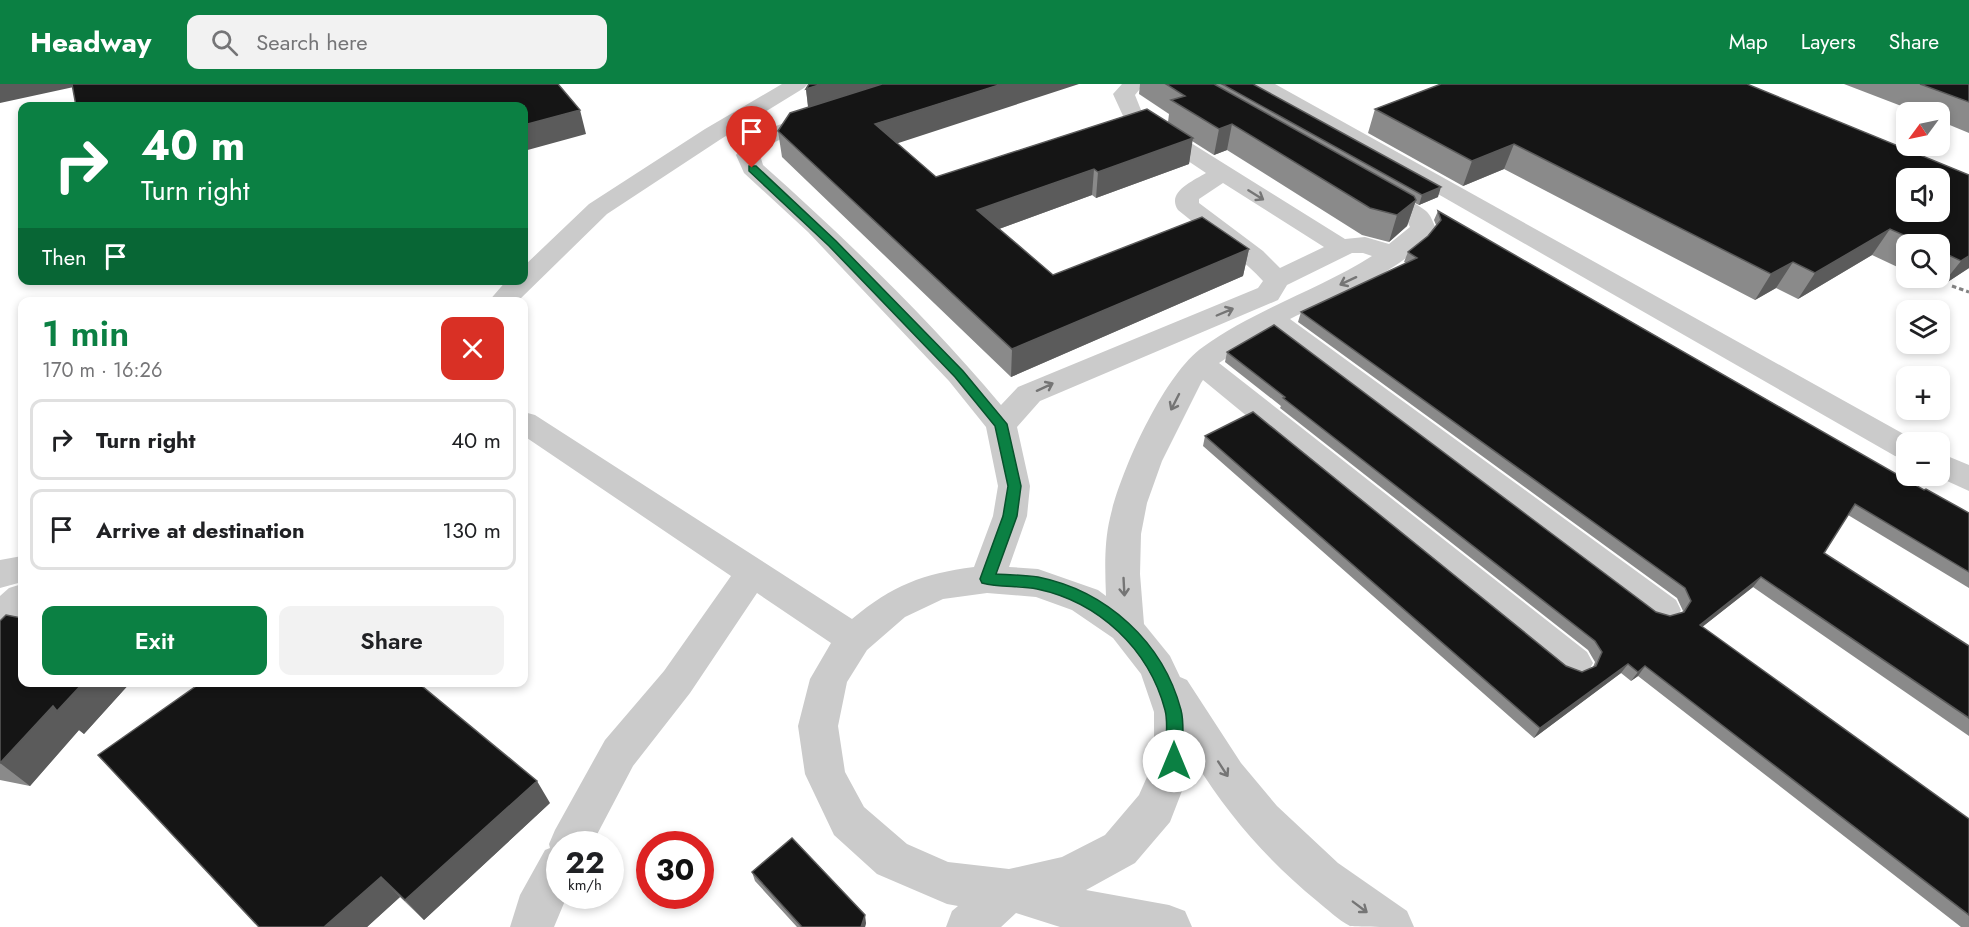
<!DOCTYPE html>
<meta charset="utf-8">
<style>
body{margin:0;font-family:Jost,sans-serif;background:#f2f2f2;color:#202124;height:100vh;display:flex;flex-direction:column;font-size:22px;white-space:nowrap}
*{box-sizing:border-box;margin:0}
p{font-size:20px;color:#757577}
.icon{flex:none;width:33px;height:33px;fill:none;stroke:currentColor;stroke-width:2;stroke-linecap:round;stroke-linejoin:round}
.map{position:relative;flex:1;overflow:hidden}
.details{position:absolute;left:18px;top:213px;width:510px;height:390px;display:flex;flex-direction:column;background:#fff;border-radius:12px;box-shadow:0 3px 9px #0003}
.details>*{flex:none}
.hud{position:absolute;left:18px;top:18px;width:510px;height:183px;border-radius:12px;box-shadow:0 3px 9px #0003;background:#0b8043;color:#fff;overflow:hidden}
.needle{width:39px;rotate:237deg}
.controls{position:absolute;left:1896px;top:18px;display:grid;gap:12px}
.controls a{display:grid;place-items:center;width:54px;height:54px;border-radius:12px;background:#fff;box-shadow:0 3px 9px #0003;font-size:30px}
.speed{position:absolute;left:546px;top:747px;display:flex;gap:12px;font-size:30px;font-weight:700;text-align:center}
.speed>*{display:grid;place-content:center;width:78px;height:78px;border-radius:50%;background:#fff;box-shadow:0 3px 9px #0003;line-height:1}
.speed small{font-size:15px;font-weight:400}
.speed .limit{border:9px solid #d22;background:#fff;color:#111}
.pin{position:absolute;display:grid;place-items:center;width:51px;height:51px;color:#fff;margin:-62px -26px;border-radius:50% 50% 50% 0;rotate:-45deg;box-shadow:0 0 6px #0007}
.pin .icon{rotate:45deg}
.me{position:absolute;width:66px;margin:-33px;rotate:0deg;stroke-linejoin:round;filter:drop-shadow(0 0 4px #0008)}
.turn{display:flex;align-items:center;gap:21px;height:126px;padding:0 24px;font-size:27px}
.turn .icon{width:78px;height:78px;stroke-width:2.5}
.turn b{display:block;font-size:42px;line-height:51px}
.then{display:flex;align-items:center;height:57px;padding:0 24px;background:#0003;gap:12px;font-size:22px}
.round{display:grid;place-items:center;flex:none;width:63px;height:63px;border-radius:12px;background:#f2f2f2}
.summary{display:flex;align-items:center;justify-content:space-between;height:102px;padding:0 24px}
h1{font-size:36px;font-weight:600;line-height:45px;color:#0b8043}
.action{display:flex;gap:12px;margin-top:auto;padding:12px 24px}
.action a{flex:1;height:69px;border-radius:12px;background:#0b8043;color:#fff;font-size:24px;font-weight:600;line-height:69px;text-align:center}
.action a+a{background:#f2f2f2;color:#202124}
ul{padding:0;list-style:none}
li{display:flex;align-items:center;gap:18px;height:81px;margin:0 12px 9px;padding:0 12px;border:3px solid #e0e0e0;border-radius:12px}
li div{flex:1}
li b{display:block;font-size:22px}
li em{font-style:normal}
header{display:flex;align-items:center;gap:36px;box-sizing:border-box;height:84px;padding:0 30px;background:#0b8043;color:#fff}
header strong{font-size:28px}
nav{display:flex;gap:33px;margin-inline-start:auto;font-size:21px}
.search{width:420px;height:54px;background:#f2f2f2;display:flex;align-items:center;gap:15px;box-sizing:border-box;padding:0 21px;border-radius:12px;color:#757577;font-size:22px}
.map>svg:first-child{display:block}
</style>
<header>
<strong>Headway</strong>
<div class="search"><svg class="icon" aria-label="search" viewBox="0 0 24 24"><circle cx="10" cy="10" r="6"/><path d="M15 15l6 6"/></svg>Search here</div>
<nav><a>Map</a><a>Layers</a><a>Share</a></nav>
</header>
<div class="map">
<svg width="1969" height="843" viewBox="0 0 1969 843">
<rect width="100%" height="100%" fill="#fff"/>
<g fill="none" stroke-linecap="round" stroke-linejoin="round">
<path fill="#cbcbcb" fill-rule="evenodd" d="M782,0h26l-4,4 -83,51 -114,75 -90,88h-29l19,-22h17v-14l65,-62 116,-75z
M1122,0h22l-9,11 6,15 26,18 178,111 20,-2 24,7 21,-17 -3,-6 -42,-24 -3,-5 3,-5c16,-4 49,14 61,24 5,4 7,12 10,17 -31,44 -100,68 -146,91l386,281 5,10 -5,10 -13,4 -13,-4 -381,-290 -50,33 368,289 6,11 -6,11 -13,5 -13,-5 -358,-294 -2,3 -39,78 -15,42 -6,31 -1,40 4,50 26,32 10,21 7,3 54,83 36,43 61,57 69,48 7,16c-13,0 -56,0 -64,-1 -12,-6 -23,-17 -33,-25 -49,-40 -90,-87 -123,-141l-24,62 -35,41 -49,27 83,15 16,6 7,16h-132l-44,-14 -15,14h-55l6,-16 6,-5 -11,-2 -70,-30 -43,-39 -29,-61 -7,-48 12,-47 21,-36 -74,-50 -67,100 -57,73 -41,78h-32v52h7l-13,31h-44l10,-32 25,-45 5,-2 -1,-4 6,-14 50,-90 59,-69 67,-95 -207,-140v-24l11,3 317,204c41,-34 70,-45 122,-52l19,-51 5,-30 -12,-59 -37,-46 -141,-149 -64,-59 -8,-18c20,-28 54,-34 86,-42l8,2 3,5 -3,5c-23,6 -55,10 -70,30l3,10c84,75 166,154 238,240l17,-18 240,-99 5,-7c-25,-27 -56,-47 -85,-71 -12,-18 15,-29 28,-37l-82,-55 -11,-24zM1223,99l101,64 -44,21 -17,-17 -64,-48v-4zM1352,169h11l9,3c-54,34 -116,53 -169,91 -39,27 -83,125 -93,171 -6,25 -5,52 -4,78l-8,-6 -60,-21 -29,-2 18,-51 3,-30 -13,-59 23,-26 238,-101 9,-15zM987,509l49,4 36,13 41,28 28,36 13,38v49l-15,34 -34,40 -43,22 -53,12 -61,-7 -41,-18 -43,-37 -19,-35 -7,-46 9,-44 20,-32 38,-33 38,-18z
M1250,0h25l643,358h-12v17l-11,-3 -642,-368z
M1940,369l29,12v26l-33,-15h4z
M22,472v26l-22,6v-28z
M22,500v34l-9,8 -13,4v-34l9,-8z"/>
<path stroke="#838383" stroke-width="3" stroke-dasharray="4.5 3" stroke-linecap="butt" d="M1952,202l17,6"/>
</g>
<path fill="#8a8a8a" d="M1140,0h113l185,113 -19,8 -4,-2 -8,23 -18,16 -27,-7 -135,-85 -13,5 -22,-14 -3,23 -93,34 -4,-3 -93,34 54,46 196,-26 -6,27 -232,101 -229,-220 -4,-26 30,-24 -2,-18 91,54 39,34 232,-55 1,-8 -30,-20z
M1747,0l222,184 -29,19 -19,-9h19v-34h-34v27l-34,-16 -74,44 -22,-11 -21,12 -251,-131 -41,17 -95,-53 7,-24z
M1844,0h125v49l-29,-12v-9h-23z
M1438,127l486,279 45,23v75l-121,-73 -24,38 145,93v90l-216,-149 -51,40 267,192v108h-8l-323,-251 -7,5 -10,-8 -87,65 -331,-292 2,-10 361,230 16,6 11,-5 2,-5 -7,-12 -308,-242 1,-2 -56,-44 2,-10 429,260 14,4 12,-3 1,-2 -6,-13 -379,-276 3,-10 105,-49 -2,-1 4,-10 20,-16 8,-11 -2,-5z
M0,537l22,61h109l-47,52 -5,-4 -49,56 -30,-6z
M550,719l-126,117 -24,-23 -33,30h-108z
M752,788l114,51 -1,4h-68l-42,-46z"/>
<path fill="#5b5b5b" d="M0,0h82l1,1 -83,18z
M822,0h83l-96,30 -3,-25z
M1002,0h77l-202,66 -2,-26z
M580,26l6,24 -62,17v-26z
M1232,40l-5,26 -13,5 5,-26z
M1193,54l-4,26 -93,34 2,-26z
M1514,60l-10,25 -41,17 9,-25z
M1094,85l-2,26 -115,42v-27z
M1441,103l-3,10 -19,8 3,-10z
M1416,116l-9,26 -18,16 8,-27z
M1890,145l-18,26 -74,44 17,-26z
M1249,165l-6,27 -232,101 1,-28z
M1969,172v12l-29,19 21,-26z
M1793,178l-17,26 -21,12 16,-26z
M1761,493l-8,10 -61,48 8,-10z
M1628,580l-7,9 -87,65 6,-10z
M1645,582l-7,10 -7,5 7,-9z
M84,598h47l-47,52 -5,-4 -49,56 -30,-23 53,-57z
M537,697l13,22 -126,117 -19,-20z
M381,793l19,20 -33,30h-43z
M865,831l1,8 -1,4h-4z"/>
<path fill="#151515" stroke="#5b5b5b" stroke-width="1.5" fill-rule="evenodd" d="M72,0h486l22,26 -56,15v-19h-448z
M809,0h13l-16,5z
M882,0h120l-127,40 61,53 211,-68 46,29 -95,34 -4,-3 -117,41 76,65 149,-58 47,32 -237,100 -234,-218 12,-18z
M1166,0h48l200,112 2,4 -19,15 -27,-7 -138,-84 -13,5 -48,-29 14,-4z
M1222,0h31l188,103 -19,8z
M1441,0h306l222,91v81l-8,5 -21,-10v-7h-16l-34,-15 -75,44 -22,-11 -22,12 -257,-130 -42,17 -97,-52zM1906,94h34v34h-34z
M1920,0h49v18z
M1438,127l486,279 2,-1 43,24v59l-114,-68 -31,49 145,93v72l-208,-141 -61,48 269,194v96l-324,-249 -7,6 -10,-8 -88,64 -335,-292 48,-24 313,254 16,6 14,-6 6,-14 -7,-11 -312,-243 2,-1 -58,-45 47,-27 382,287 14,4 14,-4 7,-11 -6,-13 -384,-276 116,-54 -9,-6 20,-16 13,-16z
M6,531l16,3v64h62l-27,29 -4,-5 -53,57v-142z
M202,598h215l120,99 -132,119 -24,-23 -57,50h-65l-161,-172z
M792,754l73,77 -4,12h-59l-50,-55z"/>
<defs><path id="oneway-shaft" d="M-6 0H5M1.5-3L5.5 0L1.5 3" fill="none" stroke-width="1.6" stroke-linecap="round" stroke-linejoin="round" transform="scale(1.5)"/></defs>
<g stroke="#757575">
<use href="#oneway-shaft" transform="translate(1256 111) rotate(32)"/>
<use href="#oneway-shaft" transform="translate(1348 197) rotate(155)"/>
<use href="#oneway-shaft" transform="translate(1225 228) rotate(-23)"/>
<use href="#oneway-shaft" transform="translate(1045 303) rotate(-25)"/>
<use href="#oneway-shaft" transform="translate(1175 318) rotate(117)"/>
<use href="#oneway-shaft" transform="translate(1124 503) rotate(87)"/>
<use href="#oneway-shaft" transform="translate(1223 685) rotate(57)"/>
<use href="#oneway-shaft" transform="translate(1360 823) rotate(37)"/>
</g>
<path fill="#0b8043" stroke="#07532c" stroke-width="1.5" d="M749,82h7l80,75 127,130 44,53 14,62 -4,30 -21,58c14,1 28,1 42,3 69,14 125,65 143,133 4,15 1,35 1,51l-3,5 -5,2 -6,-2 -3,-5c0,-16 4,-36 0,-51 -16,-61 -66,-108 -128,-121 -17,-4 -37,-1 -55,-6l-2,-4 23,-63 5,-30 -13,-60 -40,-49 -126,-131 -80,-75z"/>
</svg>
<div class="controls">
<a><svg class="needle" viewBox="-14 -14 28 28"><path d="M0-13l5 13h-10z" fill="#e53935"/><path d="M0 13l5-13h-10z" fill="#757577"/></svg></a>
<a><svg class="icon" aria-label="sound" viewBox="0 0 24 24"><path d="M4 9h4l5-4v14l-5-4H4zM17 9q2 3 0 6"/></svg></a>
<a><svg class="icon" aria-label="search" viewBox="0 0 24 24"><circle cx="10" cy="10" r="6"/><path d="M15 15l6 6"/></svg></a>
<a><svg class="icon" aria-label="layers" viewBox="0 0 24 24"><path d="M12 4l9 5-9 5-9-5zM3 14l9 5 9-5"/></svg></a>
<a>+</a>
<a>−</a>
</div>
<div class="speed"><div>22<small>km/h</small></div><div class="limit">30</div></div>
<div class="pin" style="left:752px;top:84px;background:#d93025"><svg class="icon" aria-label="arrive" viewBox="0 0 24 24"><path d="M6 21V4h12l-3 4 3 4H6"/></svg></div>
<svg class="me" style="left:1174px;top:677px" viewBox="-20 -20 40 40"><circle r="19" fill="#fff"/><path d="M0-13L10 11 0 6-10 11z" fill="#0b8043"/></svg>
<div class="hud">
<div class="turn"><svg class="icon" aria-label="right" viewBox="0 0 24 24"><path d="M7 20v-9h11M14 6l5 5-5 5"/></svg><div><b>40 m</b>Turn right</div></div>
<div class="then">Then<svg class="icon" aria-label="arrive" viewBox="0 0 24 24"><path d="M6 21V4h12l-3 4 3 4H6"/></svg></div>
</div>
<section class="details">
<div class="summary"><div><h1>1 min</h1><p>170 m · 16:26</p></div><a class="round" style="background:#d93025;color:#fff"><svg class="icon" aria-label="close" viewBox="0 0 24 24"><path d="M6 6l12 12M18 6L6 18"/></svg></a></div>
<ul>
<li><svg class="icon" aria-label="right" viewBox="0 0 24 24"><path d="M7 20v-9h11M14 6l5 5-5 5"/></svg><div><b>Turn right</b></div><em>40 m</em></li>
<li><svg class="icon" aria-label="arrive" viewBox="0 0 24 24"><path d="M6 21V4h12l-3 4 3 4H6"/></svg><div><b>Arrive at destination</b></div><em>130 m</em></li>
</ul>
<div class="action"><a>Exit</a><a>Share</a></div>
</section>
</div>
